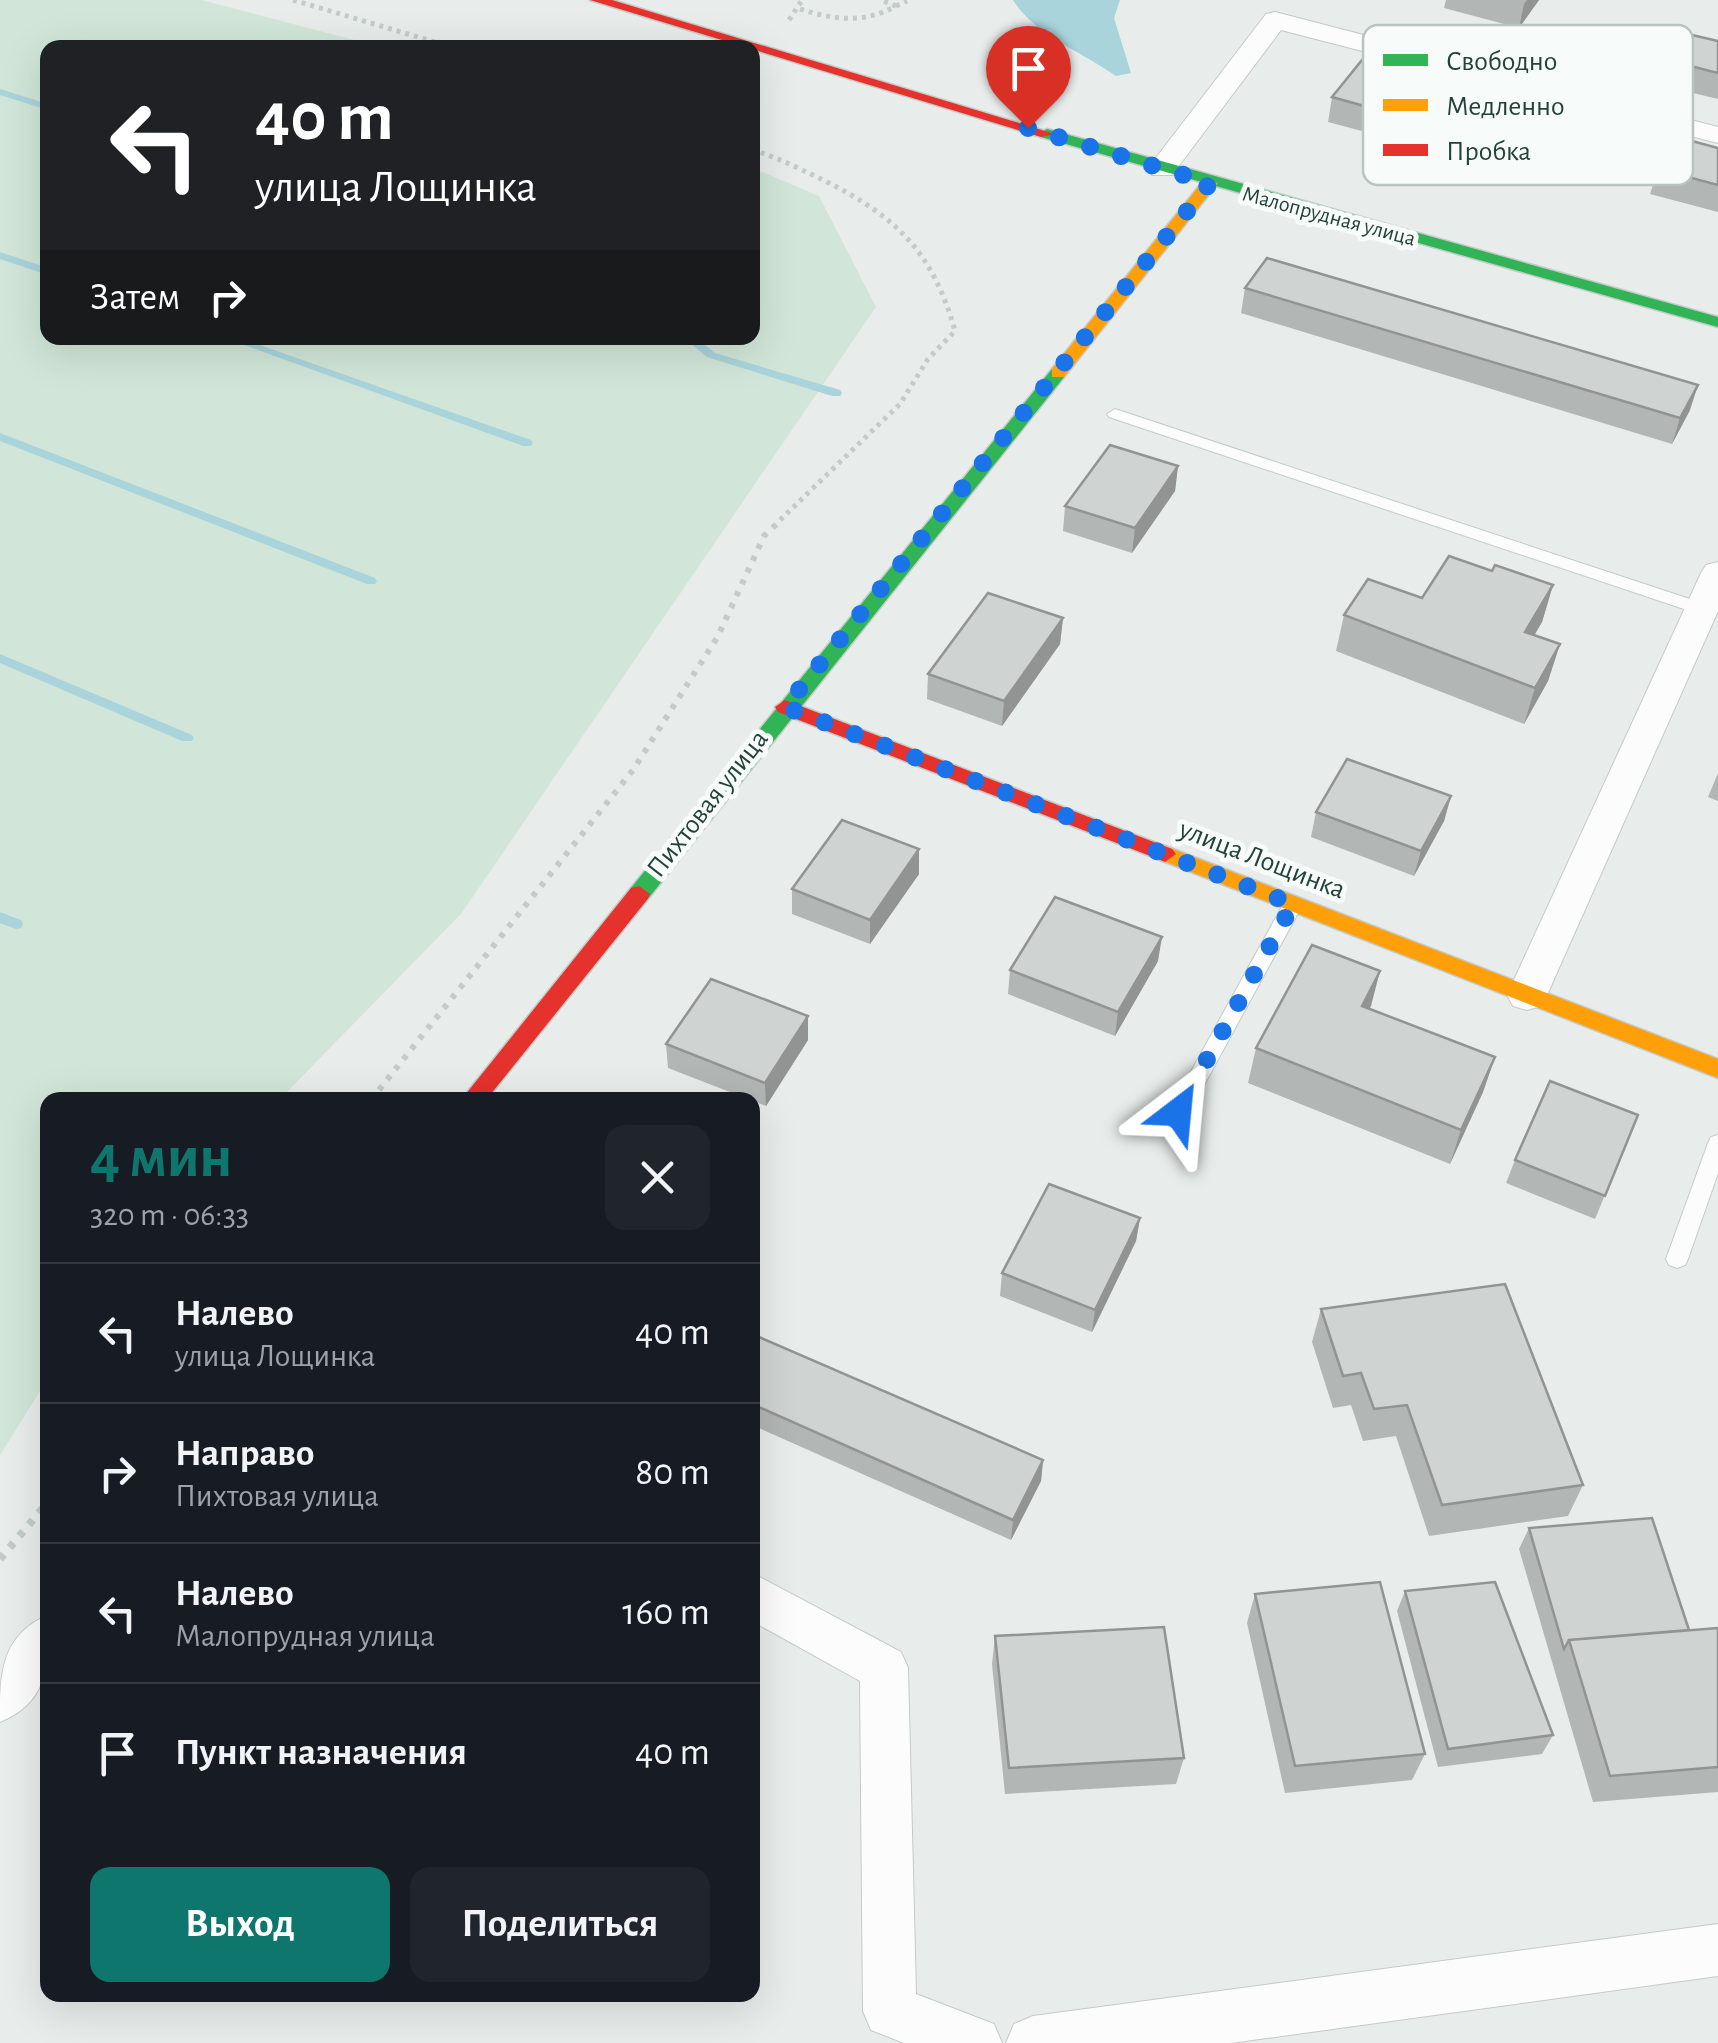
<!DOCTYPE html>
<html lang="ru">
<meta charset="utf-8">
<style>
body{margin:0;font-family:"Alegreya Sans",sans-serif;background:#20242c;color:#f1f3f6;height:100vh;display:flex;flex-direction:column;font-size:38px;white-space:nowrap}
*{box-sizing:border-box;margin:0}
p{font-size:32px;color:#9ea1a6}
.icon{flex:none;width:55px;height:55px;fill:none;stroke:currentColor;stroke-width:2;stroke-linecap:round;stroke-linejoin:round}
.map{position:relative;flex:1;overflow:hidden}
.sheet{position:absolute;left:40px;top:1092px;width:720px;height:910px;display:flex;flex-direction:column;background:#171b24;border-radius:20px;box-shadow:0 10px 40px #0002}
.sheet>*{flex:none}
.guide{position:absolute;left:40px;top:40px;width:720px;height:305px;border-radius:20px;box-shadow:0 10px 40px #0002;background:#202124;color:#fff;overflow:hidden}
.pin{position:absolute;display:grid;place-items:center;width:85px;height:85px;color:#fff;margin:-102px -42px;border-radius:50% 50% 50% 0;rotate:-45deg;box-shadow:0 0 10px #0007}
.pin .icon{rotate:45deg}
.me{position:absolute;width:110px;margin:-55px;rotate:29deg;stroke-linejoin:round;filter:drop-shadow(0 0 8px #0008)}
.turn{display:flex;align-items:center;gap:35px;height:210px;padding:0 50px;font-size:45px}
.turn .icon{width:130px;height:130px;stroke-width:2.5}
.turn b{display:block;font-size:70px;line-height:85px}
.then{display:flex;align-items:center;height:95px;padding:0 50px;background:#0003;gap:20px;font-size:38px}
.round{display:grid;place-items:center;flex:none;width:105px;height:105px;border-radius:20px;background:#20242c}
.summary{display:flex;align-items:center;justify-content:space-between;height:170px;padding:0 50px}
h1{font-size:60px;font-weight:700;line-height:75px;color:#0f766e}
.button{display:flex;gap:20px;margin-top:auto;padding:20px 50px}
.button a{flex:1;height:115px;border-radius:20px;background:#0f766e;color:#fff;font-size:40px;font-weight:700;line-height:115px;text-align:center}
.button a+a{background:#20242c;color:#f1f3f6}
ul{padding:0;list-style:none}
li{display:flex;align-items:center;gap:30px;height:140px;padding:0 50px;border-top:2px solid #363941}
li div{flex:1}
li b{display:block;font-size:38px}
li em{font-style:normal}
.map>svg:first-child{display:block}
</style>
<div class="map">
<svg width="1718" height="2043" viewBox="0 0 1718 2043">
<rect width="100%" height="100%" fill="#e8edeb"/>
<path fill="#d1e6d8" d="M0,0h202l179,47 -333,1v290h704l1,-170 66,28 57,111 -415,607 -182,186h-231l-1,280 -47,75z"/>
<path fill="#a9d4db" d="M1013,0h107l-6,18 17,55 -15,3c-35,-25 -80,-40 -103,-76z"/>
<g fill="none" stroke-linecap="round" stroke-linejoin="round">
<path fill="#a9d4db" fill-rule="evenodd" d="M0,89l48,15v6l-48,-15z
M0,252l48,16v7l-48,-16z
M225,338h15l291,102 2,3 -2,3h-8z
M684,338h12l19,15 125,37 2,3 -2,3h-8l-125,-39z
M0,433l375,145 2,3 -2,3h-8l-367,-143z
M0,654l192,81 2,3 -2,3h-10l-182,-78z
M0,912l21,8 2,4 -2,4 -5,1 -16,-6z"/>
<g stroke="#c5cac8" stroke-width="2">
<path id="lane" d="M1115,409l593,196 3,4 -3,4h-12l-587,-196 -2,-3z
M1293,897l10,7 -117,214h-14l-3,-6 3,-6 114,-207z
M1718,1135v38l-30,86 -3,6 -8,3 -8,-3 -3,-6 42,-116 3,-6z"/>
</g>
<g stroke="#c5cac8" stroke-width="2">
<path id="street" d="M1275,12l443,115v16l-437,-113 -109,145h-20l-4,-6 4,-6 114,-149z
M1718,562v49l-171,384 -6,11 -14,4 -14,-4 -6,-11 194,-422 5,-8z
M752,1573l149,79 7,16 8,326 78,30 8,19h-98l-33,-13 -8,-19 -3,-330 -108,-60z
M48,1615c0,47 3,86 -48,107 0,-47 0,-86 48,-107z
M1718,1924v52l-487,67h-225l8,-19 19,-8z"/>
</g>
<g stroke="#c3cbc8" stroke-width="3">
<path id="fast" d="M1047,129l671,188v10l-677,-190 -2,-3z
M1058,368l6,1v8l-417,523h-16l-3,-6 3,-6 421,-519z"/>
</g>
<g stroke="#c3cbc8" stroke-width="3">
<path id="slow" d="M1204,180l14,3 -154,194h-12v-8z
M1165,846l553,213v19l-560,-219 -4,-5z"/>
</g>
<g stroke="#c3cbc8" stroke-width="3">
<path id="jam" d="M590,0h22l443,134 -14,3z
M785,700l387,149 4,5 -11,8 -7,-3 -380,-147 -3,-5z
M639,886l11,8 -3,6 -161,200h-25l170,-212z"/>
</g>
<path stroke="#c3ccca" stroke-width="5" stroke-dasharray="4 5" stroke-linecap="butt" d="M293,0l162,48
M896,6l11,-5
M800,9c35,11 63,15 96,-3l-15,-6
M789,20l13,-20
M752,150c25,7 48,19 71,30 73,36 110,72 132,151l-27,28 -28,45 -122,118"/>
<path stroke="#c3ccca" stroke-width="6" stroke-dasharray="5 8" stroke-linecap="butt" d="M371,1100l262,-330 85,-134 46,-100 17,-16"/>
<path stroke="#c3ccca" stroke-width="8" stroke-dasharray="6 9" stroke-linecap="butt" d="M0,1559l48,-57"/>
<use href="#lane" fill="#fcfcfc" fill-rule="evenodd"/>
<use href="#street" fill="#fcfcfc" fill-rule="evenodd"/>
<use href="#fast" fill="#30b455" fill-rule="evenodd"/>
<use href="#slow" fill="#ff9f0a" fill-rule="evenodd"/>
<use href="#jam" fill="#e5322d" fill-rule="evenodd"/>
</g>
<path fill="#b2b6b5" d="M1446,0h93l-20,28 -75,-20z
M1718,41v58l-50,-12 7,-25z
M1440,81l-5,24 -28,38 -79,-21 4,-25z
M1718,148v64l-68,-18 8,-25z
M1245,288l445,122 -18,34 -431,-131z
M1178,466l-3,25 -43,62 -69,-22 2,-25z
M1492,571l61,14 -11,37 -8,13 26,9 -12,37 -24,43 -188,-73 8,-36 78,-17z
M1063,618l-3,26 -58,82 -75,-27 1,-25z
M1718,773v28l-10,-4z
M1451,796l-7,25 -30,55 -103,-39 5,-25z
M919,874l-49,70 -78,-30v-25z
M1158,961l-43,75 -107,-42 2,-24z
M1380,971l-11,38 126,48 -12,35 -33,72 -202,-81 8,-35z
M808,1016v24l-42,66 -98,-38 -2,-24z
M1638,1115l-43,104 -89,-36 9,-23z
M1140,1218l-4,23 -44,91 -92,-36 2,-23z
M1321,1309l262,176 -15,31 -139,20 -33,-100 -33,5 -12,-36 -18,3 -21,-66z
M752,1334l291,126 -2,21 -30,59 -259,-115z
M1529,1528l160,102 29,-1v163l-125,10 -74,-253z
M1405,1591l148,144 -11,19 -104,13 -41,-156z
M1255,1594l170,160 -13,26 -127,13 -38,-170z
M995,1636l189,122 -8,26 -171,10 -13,-130z"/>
<path fill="#919493" d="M1527,0h12l-20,28 5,-24z
M1440,81l-5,24 -28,38 4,-24z
M1698,385l-8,25 -18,34 8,-26z
M1178,466l-3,25 -43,62 3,-25z
M1553,585l-11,37 -27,47 10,-37z
M1063,618l-3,26 -58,82 2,-25z
M1560,644l-12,37 -24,43 11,-36z
M1451,796l-7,25 -30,55 7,-25z
M919,849v25l-49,70v-24z
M1162,937l-4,24 -43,75 3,-24z
M1380,971l-9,35 -18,35 9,-35z
M808,1016v24l-42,66 -1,-23z
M1495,1057l-12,35 -33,72 11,-34z
M1140,1218l-4,23 -44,91 3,-22z
M1043,1460l-2,21 -30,59 2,-20z"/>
<path fill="#cfd4d2" stroke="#919493" stroke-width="2.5" d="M1692,35l26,6v32l-43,-11z
M1362,60l78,21 -29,38 -79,-22z
M1677,137l41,11v37l-60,-16z
M1267,258l431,127 -18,33 -435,-130z
M1110,445l68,21 -43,62 -70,-22z
M1449,556l43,15 3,-6 58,20 -28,47 35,12 -25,44 -191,-73 24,-36 54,19z
M988,593l75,25 -59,83 -76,-27z
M1347,759l104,37 -30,55 -105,-39z
M842,820l77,29 -49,71 -78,-31z
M1055,897l107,40 -44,75 -108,-42z
M1312,945l68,26 -18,35 133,51 -34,73 -205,-82z
M711,979l97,37 -43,67 -99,-39z
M1550,1081l88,34 -33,81 -90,-36z
M1049,1184l91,34 -45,92 -93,-37z
M1505,1284l78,201 -141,20 -35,-100 -33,4 -13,-36 -18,3 -22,-67z
M752,1334l291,126 -30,60 -261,-116z
M1652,1518l37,112 -120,10 -5,9 -35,-121z
M1380,1582l45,172 -130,12 -40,-172z
M1495,1582l58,153 -105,14 -43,-158z
M1164,1627l20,131 -175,10 -14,-132z
M1718,1628v139l-108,9 -41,-136z"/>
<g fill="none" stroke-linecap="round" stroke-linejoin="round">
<path stroke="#1a73e8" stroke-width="18" stroke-dasharray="0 32.4" d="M1028,128l182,55 -425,524 508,197 -115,208"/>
</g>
<g text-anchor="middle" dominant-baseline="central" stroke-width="10" stroke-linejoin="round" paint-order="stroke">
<g font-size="22" fill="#24423a" stroke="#f7fbf9">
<text transform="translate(1329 216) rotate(15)">Малопрудная улица</text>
</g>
<g font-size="28" fill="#24423a" stroke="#f7fbf9">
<text transform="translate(708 804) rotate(-52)">Пихтовая улица</text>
<text transform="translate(1262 860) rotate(21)">улица Лощинка</text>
</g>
</g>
<rect x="1363" y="25" width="330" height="160" rx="15" fill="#f7fbf9" stroke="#b8c4c0" stroke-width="2.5"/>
<rect x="1383" y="54" width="45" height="12" fill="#30b455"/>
<rect x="1383" y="99" width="45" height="12" fill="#ff9f0a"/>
<rect x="1383" y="144" width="45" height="12" fill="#e5322d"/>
<g font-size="28" fill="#24423a">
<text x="1446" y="70">Свободно</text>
<text x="1446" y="115">Медленно</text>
<text x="1446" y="160">Пробка</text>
</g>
</svg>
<div class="pin" style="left:1028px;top:128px;background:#d93025"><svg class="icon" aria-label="arrive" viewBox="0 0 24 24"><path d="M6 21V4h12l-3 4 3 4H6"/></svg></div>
<svg class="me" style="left:1178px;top:1112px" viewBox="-20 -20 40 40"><path d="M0-17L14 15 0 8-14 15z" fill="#1a73e8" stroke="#fff" stroke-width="4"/></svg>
<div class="guide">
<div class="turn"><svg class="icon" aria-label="left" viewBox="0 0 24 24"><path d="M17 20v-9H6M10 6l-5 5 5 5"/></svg><div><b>40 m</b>улица Лощинка</div></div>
<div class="then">Затем<svg class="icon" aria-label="right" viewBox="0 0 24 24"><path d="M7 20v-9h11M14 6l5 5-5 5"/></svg></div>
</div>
<section class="sheet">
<div class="summary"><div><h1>4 мин</h1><p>320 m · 06:33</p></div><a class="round"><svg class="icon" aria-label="close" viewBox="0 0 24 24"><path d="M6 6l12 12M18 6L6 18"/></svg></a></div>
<ul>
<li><svg class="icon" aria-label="left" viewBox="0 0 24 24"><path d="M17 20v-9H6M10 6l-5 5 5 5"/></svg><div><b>Налево</b><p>улица Лощинка</p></div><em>40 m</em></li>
<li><svg class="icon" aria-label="right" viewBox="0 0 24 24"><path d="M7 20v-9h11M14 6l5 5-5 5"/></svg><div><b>Направо</b><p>Пихтовая улица</p></div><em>80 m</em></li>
<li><svg class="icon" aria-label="left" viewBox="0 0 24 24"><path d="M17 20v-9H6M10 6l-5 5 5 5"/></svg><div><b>Налево</b><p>Малопрудная улица</p></div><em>160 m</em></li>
<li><svg class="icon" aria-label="arrive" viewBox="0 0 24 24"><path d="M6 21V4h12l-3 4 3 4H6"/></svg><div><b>Пункт назначения</b></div><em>40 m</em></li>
</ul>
<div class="button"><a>Выход</a><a>Поделиться</a></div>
</section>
</div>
